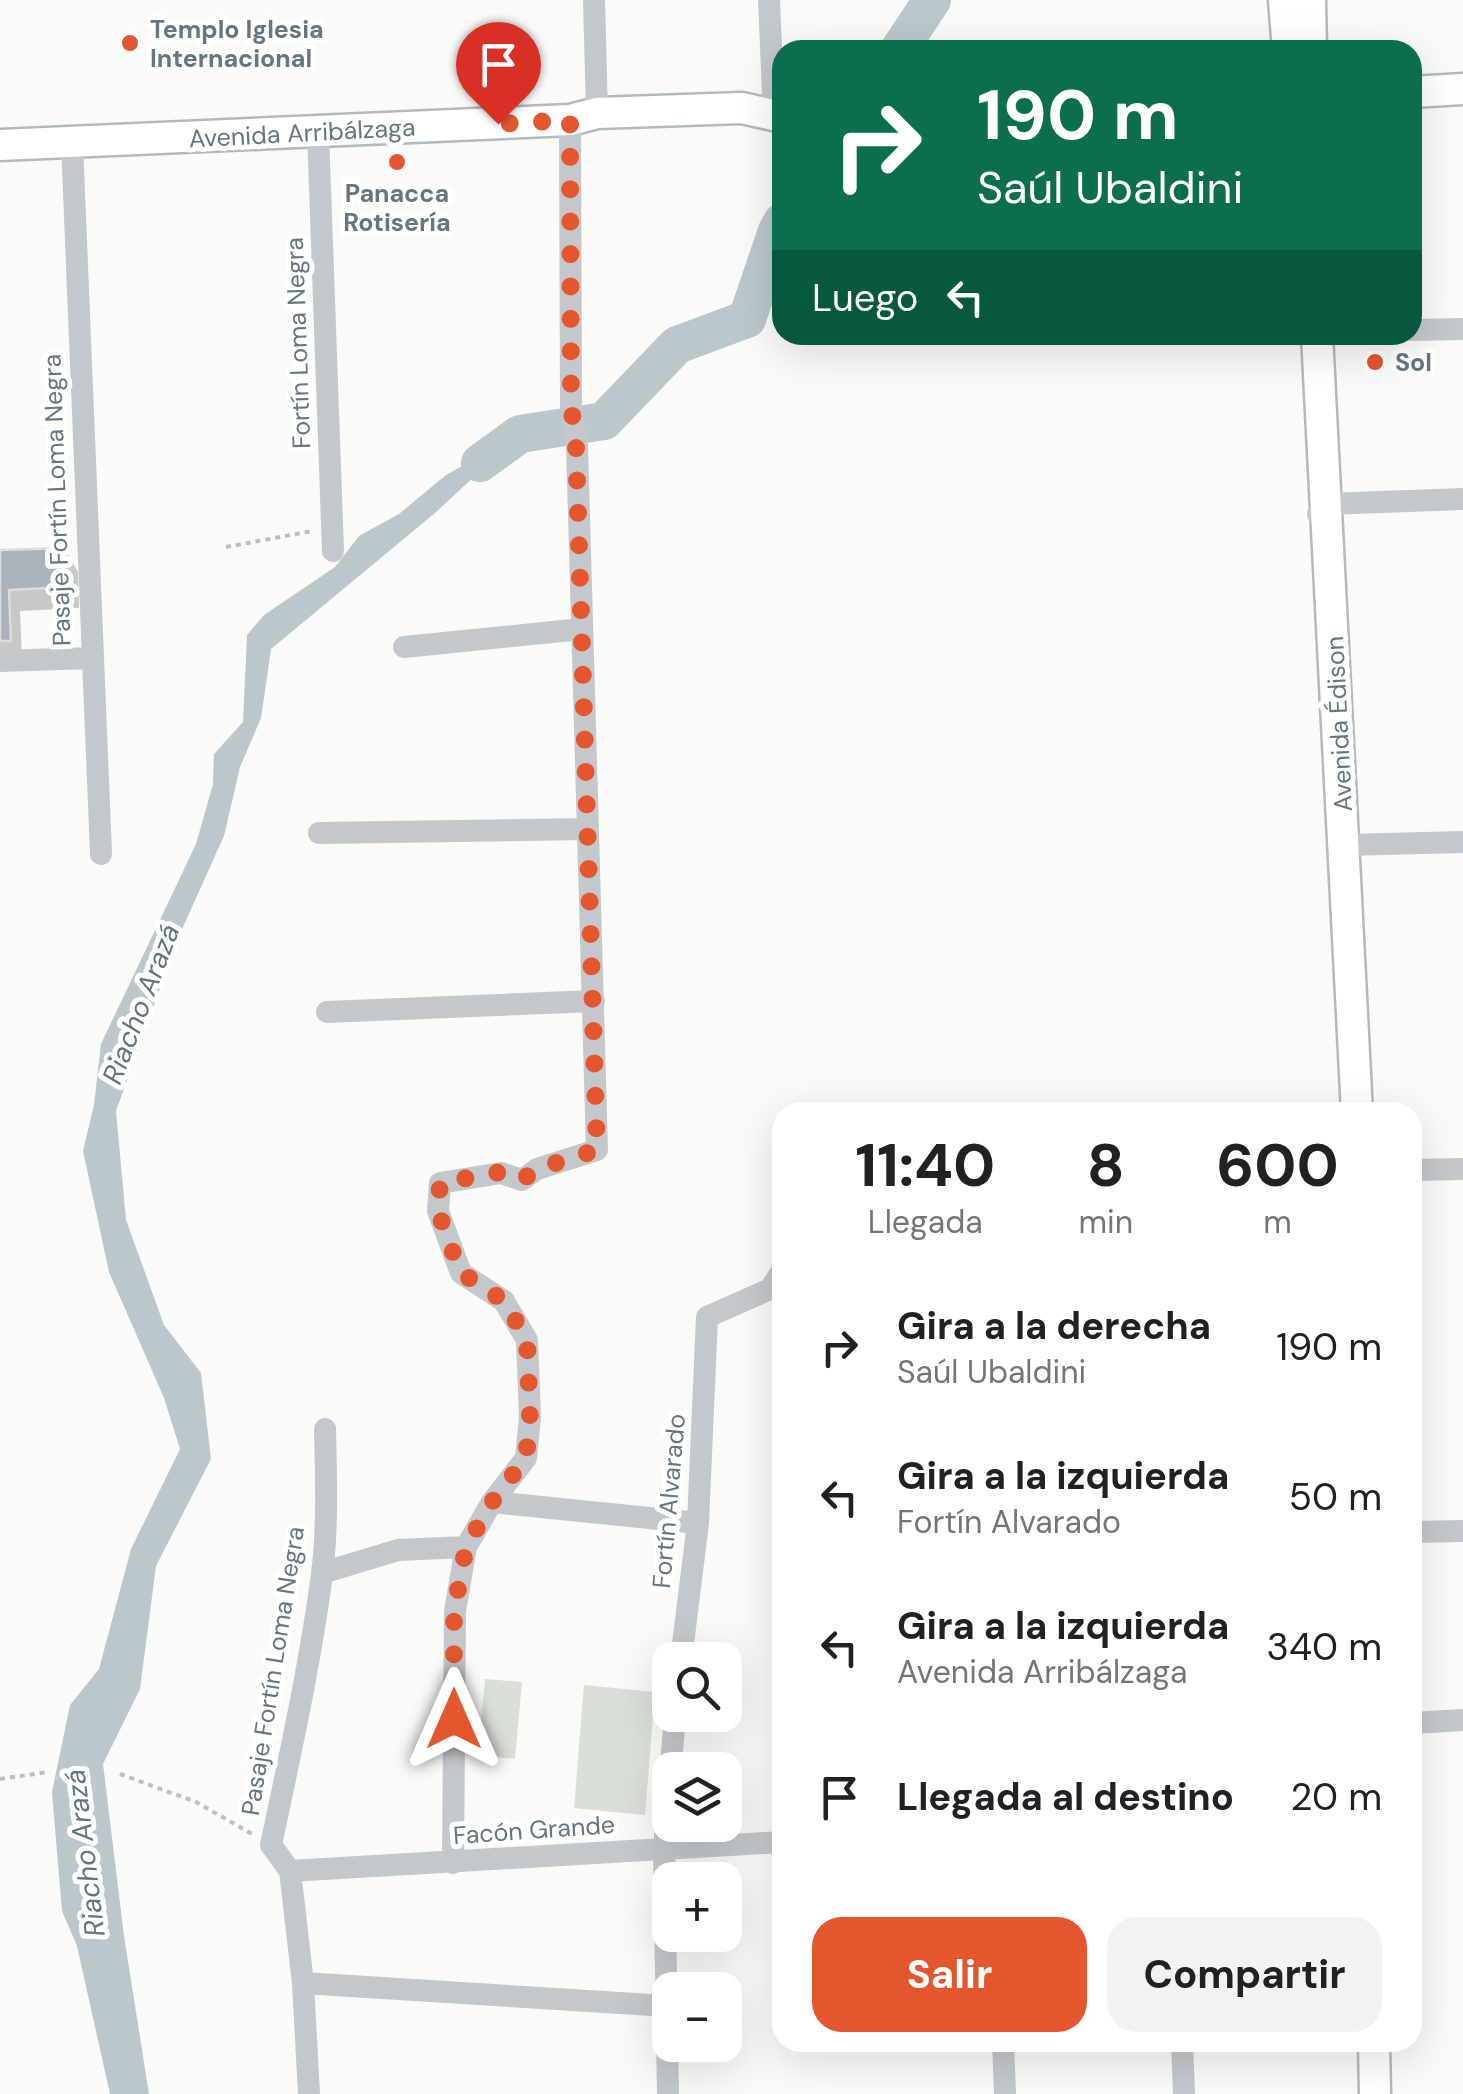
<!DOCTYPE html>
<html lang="es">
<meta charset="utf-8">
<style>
body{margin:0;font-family:"DM Sans",sans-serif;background:#f2f2f2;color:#202124;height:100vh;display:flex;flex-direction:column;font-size:38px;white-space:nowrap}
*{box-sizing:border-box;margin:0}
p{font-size:32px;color:#757577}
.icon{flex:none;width:55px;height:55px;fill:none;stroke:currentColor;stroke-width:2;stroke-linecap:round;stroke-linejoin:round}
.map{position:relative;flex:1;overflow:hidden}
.side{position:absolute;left:772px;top:1102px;width:650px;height:950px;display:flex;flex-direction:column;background:#fff;border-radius:30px;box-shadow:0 10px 40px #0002}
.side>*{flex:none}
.hud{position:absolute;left:772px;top:40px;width:650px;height:305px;border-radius:30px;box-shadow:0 10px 40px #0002;background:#0b6e4f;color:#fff;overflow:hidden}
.fabs{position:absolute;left:652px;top:1642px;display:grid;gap:20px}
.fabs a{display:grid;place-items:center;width:90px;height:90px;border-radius:20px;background:#fff;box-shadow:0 10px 40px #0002;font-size:50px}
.pin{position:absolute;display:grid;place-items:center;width:85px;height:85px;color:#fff;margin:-102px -42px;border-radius:50% 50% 50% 0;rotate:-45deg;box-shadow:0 0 10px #0007}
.pin .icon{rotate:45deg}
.me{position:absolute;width:110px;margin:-55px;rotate:0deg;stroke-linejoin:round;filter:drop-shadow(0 0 8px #0008)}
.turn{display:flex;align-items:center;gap:35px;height:210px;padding:0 40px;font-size:45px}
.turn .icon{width:130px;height:130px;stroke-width:2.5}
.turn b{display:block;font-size:70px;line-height:85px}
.then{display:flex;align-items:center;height:95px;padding:0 40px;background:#0003;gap:20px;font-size:38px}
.eta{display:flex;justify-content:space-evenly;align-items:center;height:170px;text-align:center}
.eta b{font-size:60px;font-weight:700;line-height:70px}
.action{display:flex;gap:20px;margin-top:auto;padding:20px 40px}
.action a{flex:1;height:115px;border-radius:30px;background:#e4572e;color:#fff;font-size:40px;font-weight:700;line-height:115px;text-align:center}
.action a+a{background:#f2f2f2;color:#202124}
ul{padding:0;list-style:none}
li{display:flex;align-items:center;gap:30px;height:150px;padding:0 40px}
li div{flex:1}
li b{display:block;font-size:38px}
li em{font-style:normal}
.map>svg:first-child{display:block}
</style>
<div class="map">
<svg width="1463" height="2094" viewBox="0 0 1463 2094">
<rect width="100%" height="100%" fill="#fafaf8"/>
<path fill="#dadfd7" d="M485,1679l37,3 -7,77 -37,-4z
M584,1685l71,7 -10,123 -71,-7z"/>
<path fill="#bbc7cb" d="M520,434l-85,79 -164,136 -10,69 -21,49 -16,69 -46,102 -62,173 10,109 38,105 37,48 10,86 -55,107 -16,123 -37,75 21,172 25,158h-39l-33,-148 -15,-35 -10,-119 18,-87 29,-36 32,-120 49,-100 -16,-51 -55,-126 -26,-121 11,-46 7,-61 95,-200 17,-60 1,-30 29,-32 4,-87 17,-20 71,-48 24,-31 40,-22 47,-39z"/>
<path fill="#0003" d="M66,551l12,21 1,36 -59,3 2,51h-22v-110z"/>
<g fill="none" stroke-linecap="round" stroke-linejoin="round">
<path stroke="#bbc7cb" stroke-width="38" d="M899,50l33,-50
M480,463l40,-29 84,-13 73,-76 70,-26 30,-88 5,-9"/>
</g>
<path fill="#aab3b9" stroke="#dcdcda" stroke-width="2.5" d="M67,548l1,39 -59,3 2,51h-11v-91z"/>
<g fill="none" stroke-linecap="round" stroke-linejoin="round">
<g stroke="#b3babf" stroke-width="35">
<path id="secondary" d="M1284,0l4,50
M1310,0l1,50
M1412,92l51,-3
M0,145l570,-25 27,-7 145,-5 40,9
M1317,335l40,777
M1374,2042l1,52"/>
</g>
<path stroke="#bbbfc2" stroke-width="4" stroke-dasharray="5 5" stroke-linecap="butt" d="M226,547l86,-16
M120,1774l76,28 58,33
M0,1779l48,-7"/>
<path stroke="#c3c8cc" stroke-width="22" d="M594,0l3,113
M769,0l5,117
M318,132l15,419
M72,143l29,711
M1412,330l51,-1
M1318,514l9,-10 136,-5
M404,647l178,-18
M0,661l91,-3
M319,833l266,-4
M1346,845l117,-3
M327,1012l267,-11
M1412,1170l51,-1
M492,1502l206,21
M1412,1532l51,-1
M322,1573l76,-23 68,-3
M681,1660l17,-137 9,-206 63,-28 12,-18
M1412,1723l51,-3
M453,1863l2,-252 11,-64 26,-45 34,-44 4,-41 -3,-77 -23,-39 -43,-28 -23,-62 2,-28 61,-10 21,7 15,-11 60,-19 -20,-705 -6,-40 -1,-285
M290,1871l492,-29
M303,1983l365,23
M1003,2042l2,52
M1182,2042l2,52
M309,2094l-6,-111 -13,-112 -19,-26c19,-90 39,-180 51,-271 6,-48 4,-96 3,-145
M668,2094l-4,-245 11,-134"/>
<use href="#secondary" stroke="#fff" stroke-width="30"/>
</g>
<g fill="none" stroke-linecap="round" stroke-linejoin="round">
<path stroke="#e4572e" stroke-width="18" stroke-dasharray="0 32.4" d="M454,1719v-108l12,-64 26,-45 34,-44 4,-40 -3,-78 -23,-39 -44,-29 -22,-61 2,-28 60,-11 22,8 15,-11 60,-19 -21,-705 -5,-40 -1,-285 -72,4"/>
</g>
<g fill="#e4572e" stroke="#fff" stroke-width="4">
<circle cx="130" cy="43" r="10"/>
<circle cx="397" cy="162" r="10"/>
<circle cx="1375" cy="362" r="10"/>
</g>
<g text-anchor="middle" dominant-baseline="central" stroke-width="10" stroke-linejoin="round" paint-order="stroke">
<g font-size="25" font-weight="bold" fill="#657683" stroke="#fff" text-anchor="start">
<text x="150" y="29">Templo Iglesia<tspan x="150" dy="29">Internacional</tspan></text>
<text x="397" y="193" text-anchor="middle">Panacca<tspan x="397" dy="29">Rotisería</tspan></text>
<text x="1395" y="362">Sol</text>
</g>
<g font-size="25" fill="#657683" stroke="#fff">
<text transform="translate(302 133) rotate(-3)">Avenida Arribálzaga</text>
<text transform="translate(298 343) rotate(-92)">Fortín Loma Negra</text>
<text transform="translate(57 500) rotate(-92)">Pasaje Fortín Loma Negra</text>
<text transform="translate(1339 724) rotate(-93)">Avenida Édison</text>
<text transform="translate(669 1501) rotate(-85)">Fortín Alvarado</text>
<text transform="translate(273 1671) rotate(-81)">Pasaje Fortín Loma Negra</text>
<text transform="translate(534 1830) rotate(-4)">Facón Grande</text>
</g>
<g font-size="28" font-style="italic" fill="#60757c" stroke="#fff">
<text transform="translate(141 1004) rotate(-69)">Riacho Arazá</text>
<text transform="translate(85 1853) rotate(-97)">Riacho Arazá</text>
</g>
</g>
</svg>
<div class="fabs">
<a><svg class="icon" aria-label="search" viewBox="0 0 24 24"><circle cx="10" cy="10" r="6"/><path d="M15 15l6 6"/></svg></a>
<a><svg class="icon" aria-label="layers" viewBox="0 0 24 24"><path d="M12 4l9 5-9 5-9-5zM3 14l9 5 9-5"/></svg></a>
<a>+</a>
<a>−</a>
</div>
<div class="pin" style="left:498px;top:124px;background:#d93025"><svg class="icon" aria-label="arrive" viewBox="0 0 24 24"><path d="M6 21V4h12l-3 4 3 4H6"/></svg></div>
<svg class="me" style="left:454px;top:1719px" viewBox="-20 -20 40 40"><path d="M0-17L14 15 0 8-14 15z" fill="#e4572e" stroke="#fff" stroke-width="4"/></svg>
<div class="hud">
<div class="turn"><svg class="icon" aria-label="right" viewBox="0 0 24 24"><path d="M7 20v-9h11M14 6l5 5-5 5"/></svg><div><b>190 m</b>Saúl Ubaldini</div></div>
<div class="then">Luego<svg class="icon" aria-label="left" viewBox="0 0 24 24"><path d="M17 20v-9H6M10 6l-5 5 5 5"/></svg></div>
</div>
<section class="side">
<div class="eta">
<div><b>11:40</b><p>Llegada</p></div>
<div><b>8</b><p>min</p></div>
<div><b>600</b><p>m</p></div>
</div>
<ul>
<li><svg class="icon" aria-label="right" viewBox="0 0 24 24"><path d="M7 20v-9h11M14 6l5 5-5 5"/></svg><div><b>Gira a la derecha</b><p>Saúl Ubaldini</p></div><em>190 m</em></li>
<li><svg class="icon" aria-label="left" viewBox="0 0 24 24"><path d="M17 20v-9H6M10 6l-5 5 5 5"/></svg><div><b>Gira a la izquierda</b><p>Fortín Alvarado</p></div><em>50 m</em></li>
<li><svg class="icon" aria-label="left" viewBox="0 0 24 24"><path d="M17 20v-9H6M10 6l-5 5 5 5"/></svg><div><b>Gira a la izquierda</b><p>Avenida Arribálzaga</p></div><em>340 m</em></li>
<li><svg class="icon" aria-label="arrive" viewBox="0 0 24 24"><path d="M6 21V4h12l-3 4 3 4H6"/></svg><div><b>Llegada al destino</b></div><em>20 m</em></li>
</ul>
<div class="action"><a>Salir</a><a>Compartir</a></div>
</section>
</div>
